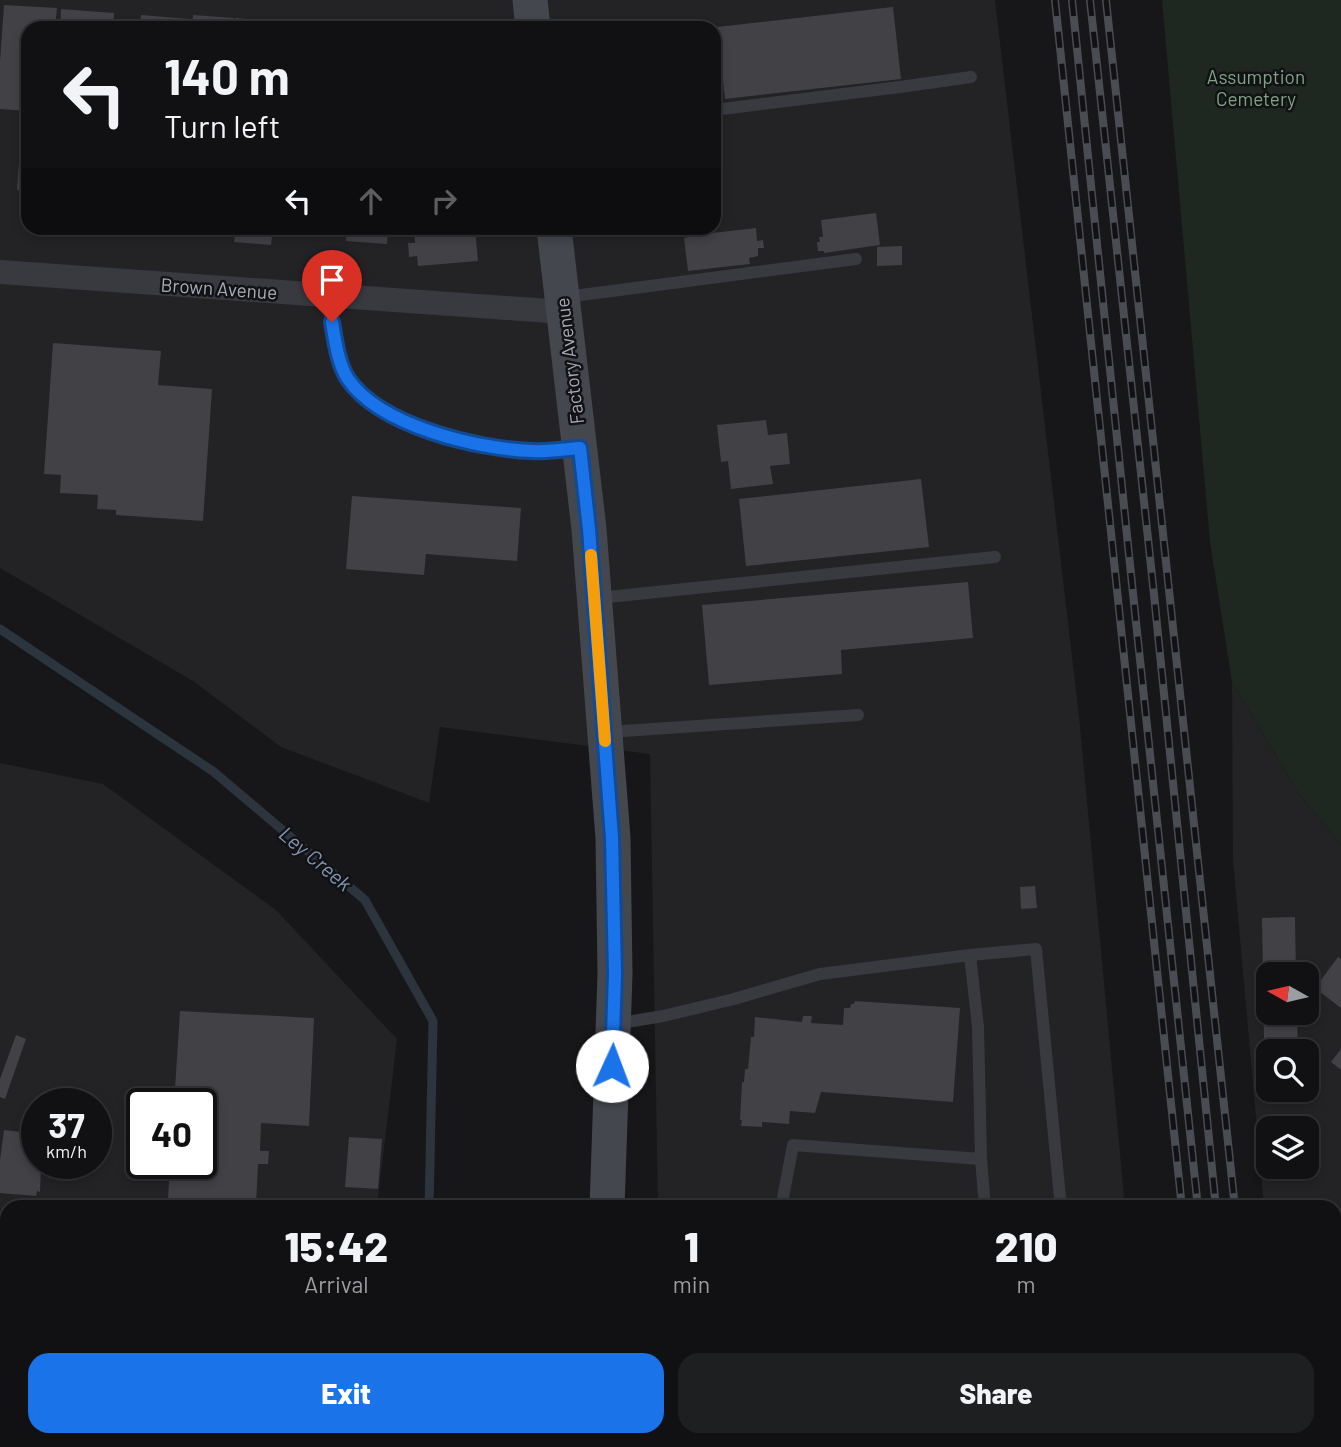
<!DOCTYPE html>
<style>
body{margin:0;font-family:Barlow,sans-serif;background:#1e1f21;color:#f1f3f6;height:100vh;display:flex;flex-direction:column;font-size:26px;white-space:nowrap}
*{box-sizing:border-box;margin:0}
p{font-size:23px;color:#9c9da0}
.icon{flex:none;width:38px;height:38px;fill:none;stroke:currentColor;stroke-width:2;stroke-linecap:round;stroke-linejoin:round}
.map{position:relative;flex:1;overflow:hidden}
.panel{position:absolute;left:0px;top:1200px;width:1342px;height:247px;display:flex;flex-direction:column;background:#111113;border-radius:21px 21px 0 0;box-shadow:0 4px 10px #0003,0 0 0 2px #303133}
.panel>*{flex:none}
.hud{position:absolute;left:21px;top:21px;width:700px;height:214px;border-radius:21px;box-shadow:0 4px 10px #0003,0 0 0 2px #303133;background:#111113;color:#f1f3f6;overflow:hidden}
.needle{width:46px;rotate:278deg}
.fabs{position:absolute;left:1256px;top:962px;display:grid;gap:14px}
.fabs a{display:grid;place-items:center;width:63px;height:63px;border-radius:14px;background:#111113;box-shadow:0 4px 10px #0003,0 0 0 2px #303133;font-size:35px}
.speed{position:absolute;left:21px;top:1088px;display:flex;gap:14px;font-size:35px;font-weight:700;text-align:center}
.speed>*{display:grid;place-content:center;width:91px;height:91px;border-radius:50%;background:#111113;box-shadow:0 4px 10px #0003,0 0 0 2px #303133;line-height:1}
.speed small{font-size:18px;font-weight:400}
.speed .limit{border:4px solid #111;border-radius:10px;background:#fff;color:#111}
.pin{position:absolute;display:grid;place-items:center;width:60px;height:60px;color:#fff;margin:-72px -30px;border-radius:50% 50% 50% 0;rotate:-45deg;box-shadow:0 0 7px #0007}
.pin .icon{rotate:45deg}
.me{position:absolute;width:77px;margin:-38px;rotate:2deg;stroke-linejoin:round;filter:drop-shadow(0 0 5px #0008)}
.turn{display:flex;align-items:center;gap:24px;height:147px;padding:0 28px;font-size:32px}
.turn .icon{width:91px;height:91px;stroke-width:2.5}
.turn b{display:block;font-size:49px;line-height:60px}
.lanes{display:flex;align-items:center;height:66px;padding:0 28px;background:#0003;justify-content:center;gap:35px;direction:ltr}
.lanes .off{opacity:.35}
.eta{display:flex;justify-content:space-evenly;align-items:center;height:119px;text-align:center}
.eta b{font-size:42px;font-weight:800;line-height:49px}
.action{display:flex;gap:14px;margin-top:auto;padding:14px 28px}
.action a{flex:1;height:80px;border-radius:21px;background:#1a73e8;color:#fff;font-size:28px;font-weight:800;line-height:80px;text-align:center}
.action a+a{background:#1e1f21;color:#f1f3f6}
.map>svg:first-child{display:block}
</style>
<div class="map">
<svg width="1341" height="1447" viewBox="0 0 1341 1447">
<rect width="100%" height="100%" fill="#171719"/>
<path fill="#232326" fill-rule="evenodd" d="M0,0h995l84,716 46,491h-467l-8,-453 -210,-27 -11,76 -148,-56 -88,-66 -193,-113zM28,28h686v200h-686z
M1232,682l67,112 42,51v602h-56l-1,-7h51v-232l-71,-1 -31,-347zM1269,975h38v38h-38zM1269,1052h38v38h-38zM1269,1129h38v38h-38z
M0,763l103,21 173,126 121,129 -20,168 -370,1v32l-7,-1zM37,1104h59v60h-59zM142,1104h59v60h-59z"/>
<path fill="#1e2720" d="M1162,0h179v845l-42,-51 -67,-112 -22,-140z"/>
<path fill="#2c343d" d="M403,1440h38v7h-39z"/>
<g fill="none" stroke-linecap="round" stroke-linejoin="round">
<path stroke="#2c343d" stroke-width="9" d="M0,629l214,143 151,128 68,121 -4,187"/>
</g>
<path fill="#414146" d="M4,5l53,3 -2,20h-27v83l-28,-2v-48z
M893,7l8,72 -176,20 -8,-72z
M61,9l53,4 -1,15h-53z
M141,15l49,4v9h-50z
M193,15l41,3 -1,10h-41z
M235,18l51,4 -1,6h-51z
M22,122h6v69l-11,-1z
M876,213l4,32 -56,8v-2h-6l-1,-9h3l-1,-5h4l-2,-17z
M236,228h37l-2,17 -37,-3z
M347,228h41l-1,16 -41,-3z
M414,228h61l3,33 -60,5 -1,-10 -8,1 -1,-14h7z
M756,228l1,13 6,-1 1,8h-6v8l-9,2 1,6 -62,7 -4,-33 5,-1 -1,-6 23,-2 1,4z
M902,246v19l-25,1v-19z
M53,343l108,8 -3,34 54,4 -9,132 -87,-6v-5l-19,-1 1,-14 -38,-2 1,-18 -17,-1z
M766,420l2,15 19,-2 3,31 -20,2 3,18 -42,5 -3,-28 -7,1 -4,-37z
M921,479l8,68 -183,19 -7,-67z
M352,496l169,12 -4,53 -91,-7 -2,21 -78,-6z
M968,582l5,56 -132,12 1,24 -133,11 -7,-80z
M1035,886l2,22 -16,1 -1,-22z
M1295,917l1,58h-27v38h28l1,39h-29v38h28v7l-32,1 -3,-180z
M1338,957l3,2v49l-26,-20z
M855,1001l105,7 -7,94 -132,-10 -6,21 -25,-2 -1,13 -27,-2v5l-21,-1 1,-6h-2l2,-38h2l1,-13h3l3,-32h3l1,-20 47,5 1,-6h9l-1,7 32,2 1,-17h6l1,-4h3z
M180,1011l134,7 -5,108 -48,-3 -1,28h9l-1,13h-10l-2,40 -88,-5 2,-35h31v-60h-27z
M16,1035l10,4 -21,60 -5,-2v-18z
M1341,1049v21l-10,-8z
M4,1130l33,4v30h9v5l-5,-1 -1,24 -3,-1 -1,5 -36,-3v-33z
M349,1137l33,2 -4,50 -33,-2z
M1335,1374l6,1v57l-6,-2z"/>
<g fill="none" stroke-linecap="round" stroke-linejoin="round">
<path stroke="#393a40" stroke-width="12" d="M714,106l8,3 178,-22 71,-10
M327,295c4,24 7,65 21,84 34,46 132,73 187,72 14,0 29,-2 43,-3
M566,297l290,-38
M598,598l397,-41
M608,732l250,-17
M970,955l66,-6 25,259
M615,1024l48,-8 71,-17 86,-25 150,-19 8,72 3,132 4,49
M781,1208l12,-63 188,14"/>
<path stroke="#393a40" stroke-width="24" d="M0,272l564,40
M0,1259h7
M204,1447v-7"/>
<path stroke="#45474e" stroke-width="35" d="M530,0l3,28
M554,228l35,301 24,309 2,136 -8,234
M0,1380h7
M680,1440l78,7
M598,1447l1,-7"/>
<g stroke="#4a4c53" stroke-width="8">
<path id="rail" d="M1055,0l127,1208
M1072,0l60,584 66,624
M1090,0l63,585 63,623
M1106,0l129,1208
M1205,1440l1,7
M1222,1440l1,7
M1241,1440l1,7
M1258,1440v7"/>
</g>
<use href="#rail" stroke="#121214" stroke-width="5" stroke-dasharray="16" stroke-linecap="butt"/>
</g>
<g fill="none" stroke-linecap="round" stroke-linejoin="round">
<g stroke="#114b97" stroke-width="18">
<path id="route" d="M332,322c3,18 6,42 16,57 32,47 129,70 184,72 15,1 32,-2 48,-3l9,81 23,309 3,136 -3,92"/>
</g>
<use href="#route" stroke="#1a73e8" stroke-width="12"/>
<path stroke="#f59e0b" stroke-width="12" d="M591,555l14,186"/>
</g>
<g text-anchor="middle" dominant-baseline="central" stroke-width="5" stroke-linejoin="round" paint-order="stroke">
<g font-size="19" fill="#7fa485" stroke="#121214">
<text x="1256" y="76">Assumption<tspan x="1256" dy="22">Cemetery</tspan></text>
</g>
<g font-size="19" fill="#a8acb9" stroke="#121214">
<text transform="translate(219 288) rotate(4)">Brown Avenue</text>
<text transform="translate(569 361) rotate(-97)">Factory Avenue</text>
</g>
<g font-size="21" font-style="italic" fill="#7e96b5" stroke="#121214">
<text transform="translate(316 858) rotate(40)">Ley Creek</text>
</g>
</g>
</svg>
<div class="fabs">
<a><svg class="needle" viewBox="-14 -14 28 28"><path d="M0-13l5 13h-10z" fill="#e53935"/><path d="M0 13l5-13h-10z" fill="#9c9da0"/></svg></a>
<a><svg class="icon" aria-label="search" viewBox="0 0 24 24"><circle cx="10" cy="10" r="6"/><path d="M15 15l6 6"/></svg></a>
<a><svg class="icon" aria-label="layers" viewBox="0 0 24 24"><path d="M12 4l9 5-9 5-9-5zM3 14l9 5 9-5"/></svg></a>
</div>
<div class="speed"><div>37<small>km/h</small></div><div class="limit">40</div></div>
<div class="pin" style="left:332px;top:322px;background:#d93025"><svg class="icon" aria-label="arrive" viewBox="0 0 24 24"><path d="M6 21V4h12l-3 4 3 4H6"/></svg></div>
<svg class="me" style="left:612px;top:1066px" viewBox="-20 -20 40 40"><circle r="19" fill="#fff"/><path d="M0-13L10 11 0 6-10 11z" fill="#1a73e8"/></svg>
<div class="hud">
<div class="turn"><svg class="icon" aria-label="left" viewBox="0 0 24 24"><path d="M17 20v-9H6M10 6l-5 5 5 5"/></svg><div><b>140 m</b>Turn left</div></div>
<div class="lanes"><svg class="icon" aria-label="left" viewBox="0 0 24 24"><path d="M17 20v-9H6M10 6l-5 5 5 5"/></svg><svg class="icon off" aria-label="ahead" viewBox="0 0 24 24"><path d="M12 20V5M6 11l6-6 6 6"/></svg><svg class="icon off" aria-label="right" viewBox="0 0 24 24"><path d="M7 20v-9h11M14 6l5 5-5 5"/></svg></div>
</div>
<section class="panel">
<div class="eta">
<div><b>15:42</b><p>Arrival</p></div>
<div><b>1</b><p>min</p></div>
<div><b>210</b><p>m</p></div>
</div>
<div class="action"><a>Exit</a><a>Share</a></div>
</section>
</div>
